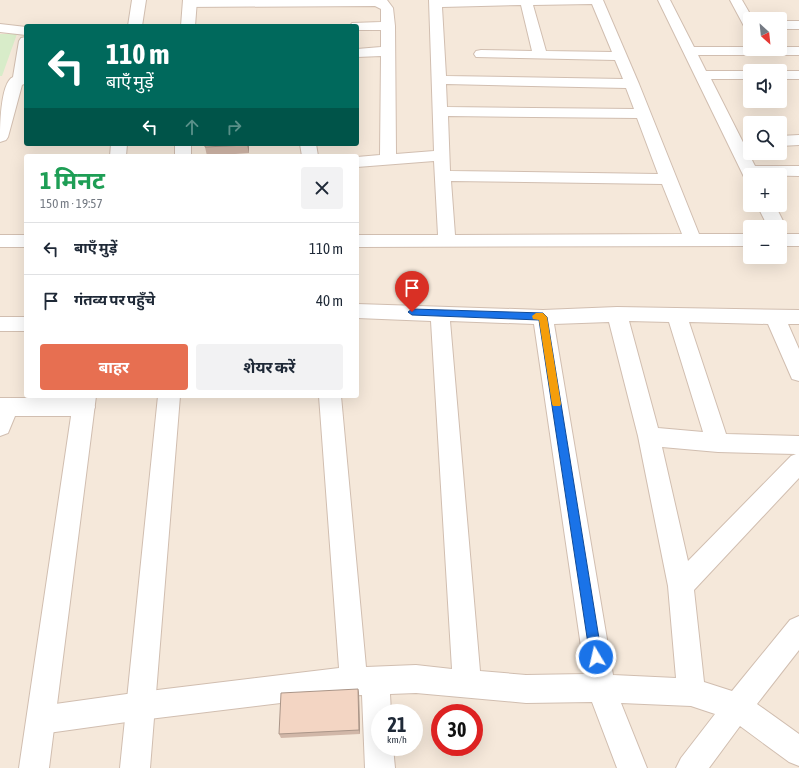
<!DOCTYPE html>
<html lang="hi">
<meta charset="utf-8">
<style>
body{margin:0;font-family:"Asap Condensed","Noto Sans Devanagari",sans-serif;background:#f2f2f3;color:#1f2937;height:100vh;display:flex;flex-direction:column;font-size:15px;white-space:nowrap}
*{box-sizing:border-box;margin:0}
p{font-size:13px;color:#747a83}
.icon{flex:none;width:22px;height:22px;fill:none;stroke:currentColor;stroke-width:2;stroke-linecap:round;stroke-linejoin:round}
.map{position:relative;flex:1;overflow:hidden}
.sheet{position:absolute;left:24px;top:154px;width:335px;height:244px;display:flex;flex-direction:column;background:#fff;border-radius:4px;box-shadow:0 4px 16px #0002}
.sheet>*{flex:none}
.top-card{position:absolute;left:24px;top:24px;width:335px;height:122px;border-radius:4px;box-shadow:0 4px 16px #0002;background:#00695c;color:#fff;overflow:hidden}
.needle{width:26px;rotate:153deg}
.controls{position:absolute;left:743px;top:12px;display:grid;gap:8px}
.controls a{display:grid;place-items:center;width:44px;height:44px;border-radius:4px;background:#fff;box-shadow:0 4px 16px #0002;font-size:20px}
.speed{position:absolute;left:371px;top:704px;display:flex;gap:8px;font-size:20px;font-weight:700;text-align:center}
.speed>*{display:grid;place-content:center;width:52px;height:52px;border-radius:50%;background:#fff;box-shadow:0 4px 16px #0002;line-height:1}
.speed small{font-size:10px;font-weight:400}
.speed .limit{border:6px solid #d22;background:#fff;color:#111}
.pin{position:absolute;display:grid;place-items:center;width:34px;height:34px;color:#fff;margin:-41px -17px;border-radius:50% 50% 50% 0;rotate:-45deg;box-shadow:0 0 4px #0007}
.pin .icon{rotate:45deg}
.me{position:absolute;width:44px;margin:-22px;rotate:351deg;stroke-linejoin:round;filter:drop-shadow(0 0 3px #0008)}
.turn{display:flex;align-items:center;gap:14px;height:84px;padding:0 16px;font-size:18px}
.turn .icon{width:52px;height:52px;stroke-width:2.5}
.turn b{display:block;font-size:28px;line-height:34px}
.lanes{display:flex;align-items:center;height:38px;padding:0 16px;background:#0003;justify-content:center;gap:20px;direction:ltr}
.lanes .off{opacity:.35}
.round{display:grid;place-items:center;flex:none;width:42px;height:42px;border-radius:4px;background:#f2f2f3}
.headline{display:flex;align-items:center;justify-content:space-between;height:68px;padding:0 16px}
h1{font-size:24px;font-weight:700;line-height:30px;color:#1e9e55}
.button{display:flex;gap:8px;margin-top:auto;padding:8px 16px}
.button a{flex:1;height:46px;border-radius:4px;background:#e76f51;color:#fff;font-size:16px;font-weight:700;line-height:46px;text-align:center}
.button a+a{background:#f2f2f3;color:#1f2937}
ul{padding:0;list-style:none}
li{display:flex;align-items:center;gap:12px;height:52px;padding:0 16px;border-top:1px solid #e0e1e3}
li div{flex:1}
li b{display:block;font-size:15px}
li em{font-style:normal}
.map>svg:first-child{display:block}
</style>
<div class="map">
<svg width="799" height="768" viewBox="0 0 799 768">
<rect width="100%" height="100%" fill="#fdf6ec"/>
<path fill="#f5e8da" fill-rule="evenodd" d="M0,0h799v768h-799zM750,19h30v30h-30zM26,26h331v118h-331zM750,71h30v30h-30zM750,123h30v30h-30zM26,156h331v240h-331zM750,175h30v30h-30zM750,227h30v30h-30zM380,713h34v34h-34zM440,713h34v34h-34z"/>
<path fill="#d8ecc9" d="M0,34h17l-15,42h-2z"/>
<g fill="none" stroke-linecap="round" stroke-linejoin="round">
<g stroke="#d1beb0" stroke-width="2">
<path id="minor" d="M189,0h198l6,8 2,18 1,128 38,-3 -5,-151h174l36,84 60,150h51v12l-393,1v-12h81l-4,-74 -77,6v-10l23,-2 1,-99 -24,1v-8l24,-2v-17h-24v-4h-7l2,-3 29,-1v-13l-6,-3 -191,1 -1,-3 1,-3zM592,4l20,48 -66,-1 -13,-46zM521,5l11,46 -51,-1 -5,1 -2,3 2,3 139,3 8,19 -177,-3 -4,-69zM446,84l180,4 8,21 -187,-2zM448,116l189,2 21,56 -208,-3zM451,181l211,3 20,50 -227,1z
M658,0h12l24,47h56v2h30v-2h19v8h-101l8,16h45h-1v8h-39l44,87h44v10l-49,-1v5l-5,-1z
M730,0h12l11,19h-3v10l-5,-1z
M780,21h19v8h-19z
M0,24l26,3v8l-26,-3z
M26,37v46l-4,2 -14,52 -2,3 -6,2c0,-13 0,-59 13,-65l6,-36 2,-3z
M779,71h20v8h-19v-8z
M799,135v10l-19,1v-10z
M300,144h16l2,12h-16z
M757,205h18l11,22 -3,4 -3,1v-5h-12z
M780,234h19v12h-19z
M0,235h26v12h-26z
M357,304l186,6 74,-3 182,3v14h-11l11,25v32l-7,-2 -24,-55 -79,-2 37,112 73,2v42l-105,112 10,92 28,9 58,-71 9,-4v34l-42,54 42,30v32l-10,-4 -49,-36 -31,42h-33l5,-10 34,-44 -24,-8 -70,-3 26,65h-30l-25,-66 -66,1 -110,-10 -26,1 1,19h-11v34h13l2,21h-30l-3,-73 -24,1 -197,24 -100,14 -10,-4 -4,-10 4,-10 10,-4 100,-14 198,-24 -20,-272h22l25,271 50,-2 36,4 -21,-348 -74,-3zM450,321l84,3 51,350 -59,1 -46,-4zM629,321l40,1 34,110 -45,-4zM609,322l29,114 30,150 8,92 -63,-3 -59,-351zM662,447l56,5 78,2 -5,2 -103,105z
M0,317h26v14h-26z
M0,398h84l8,3 3,6 -3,6 -8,3h-69l-7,17 -8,3z"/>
</g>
<g stroke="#d1beb0" stroke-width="2">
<path id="tertiary" d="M132,0h14l-4,26h-14z
M183,0h14l-2,26h-14z
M111,144h16l-1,12h-16z
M175,144h16v12h-16z
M74,396h22l-47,372h-30z
M158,396h22l-30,372h-30z"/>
</g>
<use href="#minor" fill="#fff" fill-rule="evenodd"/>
<use href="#tertiary" fill="#fff" fill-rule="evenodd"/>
</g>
<path fill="#d1b7a8" d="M249,144v9l-42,3 -2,-9z
M358,689l1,4 1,41 -79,4 -2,-4z"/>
<path fill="#aa9588" d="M247,144h2v9l-2,-8z
M358,689l1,4 1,41 -1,-4z"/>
<path fill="#f3d5c3" stroke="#aa9588" d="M205,144h42v1l-42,2z
M358,689l1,41 -80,4 2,-41z"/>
<path fill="#1a73e8" stroke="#114b97" d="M412,309l131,4 4,4 55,340 -2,4 -4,2 -4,-2 -2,-4 -51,-337 -127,-5 -4,-3z"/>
<path fill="#f59e0b" d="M536,313h7l4,4 14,87 -1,2h-7l-1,-2 -13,-84 -6,-1 -1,-3z"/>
</svg>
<div class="controls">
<a><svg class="needle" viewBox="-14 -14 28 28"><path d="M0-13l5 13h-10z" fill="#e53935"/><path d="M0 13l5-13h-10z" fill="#747a83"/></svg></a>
<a><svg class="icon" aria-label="sound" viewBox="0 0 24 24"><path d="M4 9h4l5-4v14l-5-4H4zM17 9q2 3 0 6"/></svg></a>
<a><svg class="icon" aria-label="search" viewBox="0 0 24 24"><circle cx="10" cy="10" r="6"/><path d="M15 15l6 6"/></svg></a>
<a>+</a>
<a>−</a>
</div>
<div class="speed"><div>21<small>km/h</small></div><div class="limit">30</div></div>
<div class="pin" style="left:412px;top:312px;background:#d93025"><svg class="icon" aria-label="arrive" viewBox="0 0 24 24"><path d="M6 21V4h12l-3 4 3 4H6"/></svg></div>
<svg class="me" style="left:596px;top:657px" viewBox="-20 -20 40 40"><circle r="17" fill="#1a73e8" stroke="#fff" stroke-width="3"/><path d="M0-11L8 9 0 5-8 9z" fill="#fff"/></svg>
<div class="top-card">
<div class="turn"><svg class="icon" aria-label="left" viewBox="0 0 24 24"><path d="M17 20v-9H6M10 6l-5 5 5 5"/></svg><div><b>110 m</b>बाएँ मुड़ें</div></div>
<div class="lanes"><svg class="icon" aria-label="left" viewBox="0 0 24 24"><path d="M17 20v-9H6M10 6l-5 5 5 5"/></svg><svg class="icon off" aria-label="ahead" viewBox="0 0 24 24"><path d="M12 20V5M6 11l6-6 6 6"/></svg><svg class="icon off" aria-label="right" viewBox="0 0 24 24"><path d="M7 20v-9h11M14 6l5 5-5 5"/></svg></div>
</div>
<section class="sheet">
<div class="headline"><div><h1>1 मिनट</h1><p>150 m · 19:57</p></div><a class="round"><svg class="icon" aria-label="close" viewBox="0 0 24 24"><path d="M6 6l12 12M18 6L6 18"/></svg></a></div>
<ul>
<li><svg class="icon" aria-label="left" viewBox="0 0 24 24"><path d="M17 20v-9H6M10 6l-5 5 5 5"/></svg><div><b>बाएँ मुड़ें</b></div><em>110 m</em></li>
<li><svg class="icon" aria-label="arrive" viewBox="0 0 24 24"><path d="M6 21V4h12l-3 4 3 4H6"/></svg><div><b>गंतव्य पर पहुँचे</b></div><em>40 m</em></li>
</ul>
<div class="button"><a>बाहर</a><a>शेयर करें</a></div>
</section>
</div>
